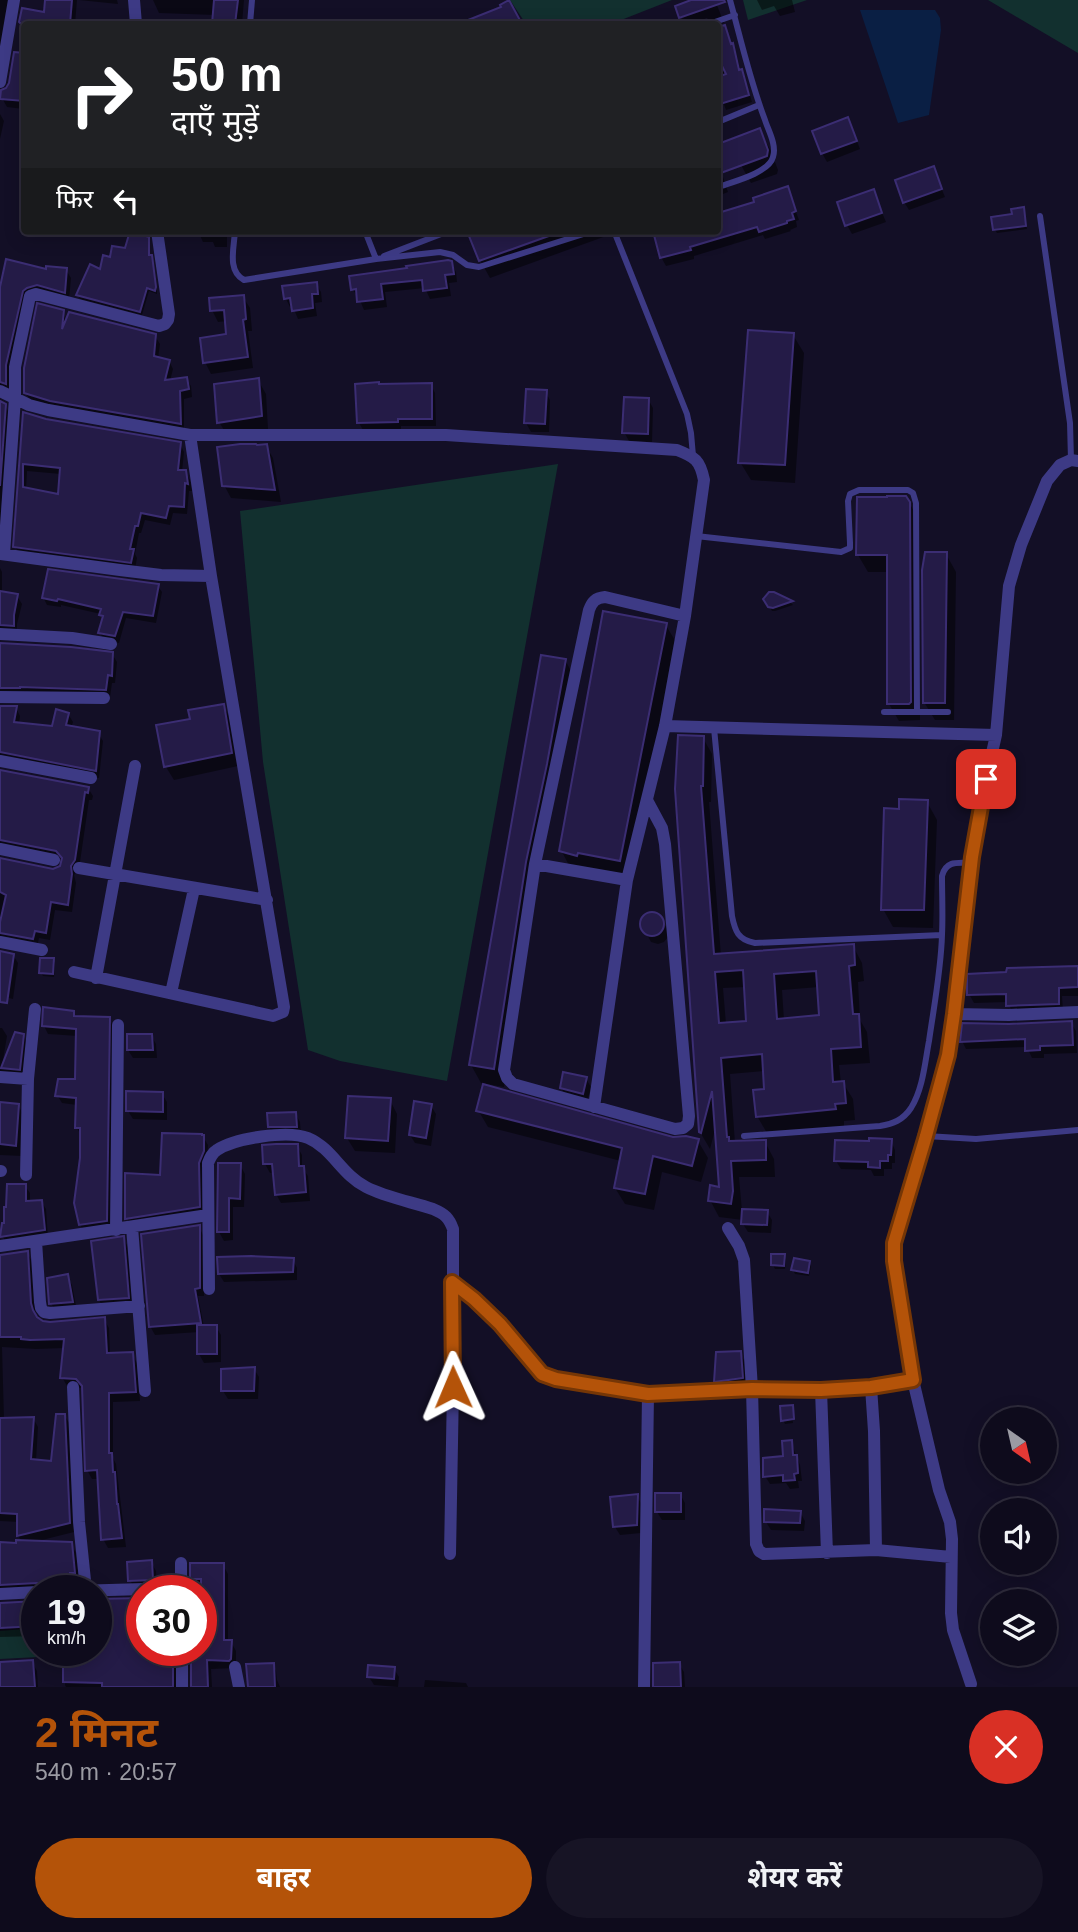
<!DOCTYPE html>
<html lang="hi">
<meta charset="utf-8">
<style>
body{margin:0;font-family:Arial,"Noto Sans Devanagari",sans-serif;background:#171425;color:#f1f3f6;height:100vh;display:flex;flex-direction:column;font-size:26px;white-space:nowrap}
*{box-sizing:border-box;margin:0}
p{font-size:23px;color:#9b9ba3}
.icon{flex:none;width:38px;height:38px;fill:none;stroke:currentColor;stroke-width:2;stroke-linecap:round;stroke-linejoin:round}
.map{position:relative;height:1687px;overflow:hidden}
.drawer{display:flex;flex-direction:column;background:#0e0b1c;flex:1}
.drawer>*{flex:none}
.top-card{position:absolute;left:21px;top:21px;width:700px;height:214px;border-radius:7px;box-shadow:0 4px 18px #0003,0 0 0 2px #2e2b3b;background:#202124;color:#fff;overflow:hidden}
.needle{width:46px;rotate:146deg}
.fabs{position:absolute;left:980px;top:1407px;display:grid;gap:14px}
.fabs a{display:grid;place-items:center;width:77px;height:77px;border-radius:50%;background:#0e0b1c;box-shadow:0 4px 18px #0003,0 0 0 2px #2e2b3b;font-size:35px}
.speed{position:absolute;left:21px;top:1575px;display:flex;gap:14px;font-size:35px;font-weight:700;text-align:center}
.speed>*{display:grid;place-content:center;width:91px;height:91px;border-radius:50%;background:#0e0b1c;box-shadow:0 4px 18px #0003,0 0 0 2px #2e2b3b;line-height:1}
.speed small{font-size:18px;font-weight:400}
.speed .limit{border:10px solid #d22;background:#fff;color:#111}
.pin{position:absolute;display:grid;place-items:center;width:60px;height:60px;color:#fff;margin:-30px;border-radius:14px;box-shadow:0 4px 10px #0006}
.me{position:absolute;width:77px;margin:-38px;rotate:359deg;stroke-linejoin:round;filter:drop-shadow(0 0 5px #0008)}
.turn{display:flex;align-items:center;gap:24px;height:147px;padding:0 35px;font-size:32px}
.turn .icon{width:91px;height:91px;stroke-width:2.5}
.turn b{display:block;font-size:49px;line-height:60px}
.then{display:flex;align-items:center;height:66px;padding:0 35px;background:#0003;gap:14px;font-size:26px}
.round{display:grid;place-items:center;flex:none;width:74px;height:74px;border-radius:37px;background:#171425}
.head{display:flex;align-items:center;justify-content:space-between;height:119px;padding:0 35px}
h1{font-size:42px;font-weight:700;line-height:52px;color:#b45309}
.cta{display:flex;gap:14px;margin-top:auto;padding:14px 35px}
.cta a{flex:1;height:80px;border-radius:42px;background:#b45309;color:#fff;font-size:28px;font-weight:700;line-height:80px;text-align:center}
.cta a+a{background:#171425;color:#f1f3f6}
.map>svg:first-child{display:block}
</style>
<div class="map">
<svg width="1078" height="1687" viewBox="0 0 1078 1687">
<rect width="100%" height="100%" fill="#130f26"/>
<path fill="#12302f" d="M510,0h162l-61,24h-85z
M743,0h64l-59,20z
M988,0h90v53z
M558,464l-111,617 -107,-20 -32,-11 -45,-288 -23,-251z
M37,1628v22h21v6l-58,3v-28z"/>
<path fill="#0a1f44" d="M860,10h75l5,8 1,12 -12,85 -31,8z"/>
<path fill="#0007" fill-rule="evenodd" d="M0,0h14l-14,63z
M47,0h30l-2,24h-51v5l-3,-8 24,-7z
M79,0h38l1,4z
M153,0h91l-2,24h-28l1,-9 -56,-2z
M696,0h19l9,23 -6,2 -7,-1 -4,-6 -17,6h-5l-8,-17z
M757,0h35l3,12 -15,4 -6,-10 -12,4z
M724,27l12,26 4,17 5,9 7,23 -26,8 -8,-22v-31l3,-1 -3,-10v-17z
M15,54l9,1v54l-17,-2 -5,-9 8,-14z
M0,114l4,7 -4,18z
M852,128l8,21 -33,13 -5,-9z
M759,131l11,18 8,21 -1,4 -26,9 -10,-18z
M718,162l10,30 -10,4z
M933,168l12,29 -36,13 -5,-8z
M787,188l12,32 -3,1 1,6 -7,3 1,1 -26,8 -2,-4 -69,21v3l-28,7 -5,-9 18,-26h39v-16l38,-12z
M873,191l13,31 -34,12 -5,-9z
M1023,209l4,20 -30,4 -2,-3z
M198,231h29v16h-12l-2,-5h-10z
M488,231h132l-130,47 -10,-18z
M148,239l2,4v14l3,4 4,31v2l-8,-3 -7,24 -62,-16 -2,-4 23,-24 25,-21z
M451,263l5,9 1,10 -8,1 2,13 -21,3 -5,-11 -40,4 2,15 -23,3 -5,-12 -7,-9z
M66,270l5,8 -2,22 -37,-5 -22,96 -10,2v-103l47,-19z
M316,284l5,8 1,10 -7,1 2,13 -19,3 -5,-12h-3l-4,-8z
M243,297l7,11 2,23h-4l5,37 -42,6 -6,-12 23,-27 -1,-14 -9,1 -6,-12z
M62,312l5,9 88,15 5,8 -2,14 11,3 4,8 -3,12 16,-2 5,7 1,11 -8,2v32l-154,-31 -5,-8z
M793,335l11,18 -9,130 -44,-3 -11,-18z
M258,380l8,14 2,35 -41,6 -8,-13z
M431,385l4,8 1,33h-35v3l-38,1 -4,-7z
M545,391l5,9 -1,32h-18l-5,-9z
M648,399l5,9 -1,34 -23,-1 -5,-9z
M0,402l5,3 4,8 -9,113z
M24,414l22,6 134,24 4,8 -2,20h3l5,8 2,11h-3l-2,23 -14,-1 -3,12 -25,-5 -4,13h-2l-4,21 2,4 -2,11 -115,-15 -5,-7zM27,471l34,3 -1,22 -34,-6z
M266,446l7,12 8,44 -50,-4 -7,-13z
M907,499l12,21 1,200 -21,1 -10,-17v-132h-21l-10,-17z
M946,554l10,18 -2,148h-19l-11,-18z
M0,568l2,4v21l15,3 5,8 -5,20v10h-17z
M157,585l5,7 -6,31 -30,-5 -7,25 -15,-3 -4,-7 4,-14 -3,-5 -40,-9v2l-14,-2 -4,-8z
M773,594l18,9 2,2 -18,6h-3l-6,-12z
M665,624l11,18 -47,236 -58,-9 -10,-19z
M0,645l112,9 5,8 -2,21h-3l-2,14 -86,-3 -24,5z
M565,660l10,18 -39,203 -32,206 -23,-4 -10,-18z
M223,706l8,13 7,47 -64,14 -8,-13z
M0,707l16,1 4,8 -1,8 34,4 15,-14 5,8 -2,6 27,5 5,8 -4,37 -92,-18 -7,2z
M703,738l9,16 -1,48h-2l12,154 132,-10 9,17 2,18 -6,1 2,38 7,12 3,31 -31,2 2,18h2l10,16 2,21 -11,1v5l-77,7 -10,-17 9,-26 -1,-19 -35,3 5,69 30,-1 9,17 1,18h-36l3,34 25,1 5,8 -1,13 -23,-1 -5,-8v-4l-24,-3 -9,-17 11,-11 -5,-63 -6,23 -10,-17 -23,-343zM746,987l2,35 -22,2 -3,-36zM819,987l2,30 -37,3 -2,-30z
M0,772l88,16 5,8 -1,4h-3l-10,69 -5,6 2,8 -4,29 -17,-2 -5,30 -11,-2 -2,9 -37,-4v-83l52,10h6l6,-7 -1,-4 -56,-11 -7,2z
M927,802l10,18 -4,108 -40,-1 -10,-18 18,-98z
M650,914l7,1 10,13 1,9 -4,5 -6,2 -7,-2 -9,-17 2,-7z
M0,952l13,3 5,8 -5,36 -13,-3z
M53,960l2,3 -1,14 -11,-1 -2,-3z
M1078,968v28h-16l1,16 -50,2 -5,-12 -34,1 -5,-9z
M73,1013l3,5h33l4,8 -2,203 -26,4 -5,-8 -4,-22 6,-45v-21l-5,-9v-23l-15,-2 -5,-8 20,-14 1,-45 -30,-2 -4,-8z
M1071,1023l5,8 1,22 -33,1v4h-12l-5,-11 -61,2 -4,-8 47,-15z
M0,1028h2l5,8 -5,30 21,-31 4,8 -3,34 -24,-1z
M151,1035l5,9 1,14h-24l-5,-8z
M586,1079l5,8 -4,15 -21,-6 -5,-8z
M162,1094l5,8v18l-34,-1 -5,-8z
M390,1100l7,14 -2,39 -40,-2 -8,-13z
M0,1104l18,1 6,11 -2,40 -22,-1z
M431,1106l5,8 -5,32 -16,-3 -5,-8z
M478,1110l220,31 10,17 -7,24 -39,-10 -8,38 -29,-6 -10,-16 6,-27 -133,-34z
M295,1113l5,9 1,13h-27l-5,-8z
M203,1137l5,8 -5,70 -72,11 -4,-8 34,-41z
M891,1141l4,9v13h-3v6h-8v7h-10l-3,-6 -30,-1 -5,-8z
M297,1146l5,9v12l6,9 2,25 -29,2 -5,-9 -1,-22 -5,1 -5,-9z
M219,1165h21l5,9 -1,33h-11v33l-9,1 -5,-9z
M25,1186l5,7v9l11,-1 5,8 2,29 -41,6 -4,-7z
M199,1227l4,8 1,61h-6l6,31h12l5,8v27l-17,1 -5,-9v-22l-44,3 -5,-9z
M123,1238l5,9 5,59 -29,2 -5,-8 -6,-57z
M27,1253l5,8 4,58 14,4 54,-4 5,9 1,27 22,-1 5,9 3,38 -27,1v56l3,6 10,83 -18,1 -5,-9 -3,-60h-8l-5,-9 -4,-82 -16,-2 -5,-9 3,-29 -29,1 -34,-2 2,72 29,-1 5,9 -2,34 17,2 11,-48 6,9 4,108 -40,10 37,2 5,9 3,28h-5v10h-37l-37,5v-44l22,-10 -4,-6 1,-14 -19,-1v-265z
M784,1256l2,4 -1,9h-10l-2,-4z
M293,1260l4,8v12l-73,2 -5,-8z
M809,1262l2,4 -2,10 -14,-2 -2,-4z
M67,1276l5,9 5,26 -21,1 -5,-9z
M740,1353l5,9 1,25 -25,3 -5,-9z
M254,1369l5,8 -1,22h-30l-5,-8z
M791,1408l2,15 -8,1 -2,-4z
M791,1442l9,23 2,16h-4l1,7 -9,1 -4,-6 -16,1 -5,-8 19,-18z
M680,1494l5,9v17h-23l-5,-8z
M637,1496l5,9 -1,28 -21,2 -5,-8z
M800,1512l5,9 -1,10 -33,-1 -5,-8z
M151,1562l5,9 1,17 -22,1 -5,-9z
M192,1565h31l5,9v68h3l5,9v17l-25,1 1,18h-21l1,-35 -2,-2h11v-59h-9z
M37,1603v33l-37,1v-33z
M142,1650h45l-9,37h-112l-1,-2 1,-26z
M32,1662l5,9 1,16h-38v-23z
M679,1664l5,8 1,15h-31z
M273,1665l3,6 1,9 3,7h-31l-4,-21z
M394,1669l5,8 -1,10 -24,-2 -5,-8z
M425,1680l41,3 2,4h-44z"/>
<path fill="#241b47" stroke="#3b2d73" stroke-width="2" fill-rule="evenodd" d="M45,0h27l-2,24h-49l-2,-2 3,-14 22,4z
M214,0h24l-3,24h-23z
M509,0l13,24h-64l43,-17 -1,-2z
M691,0h33l1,2 -46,16 -4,-12z
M725,25l6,19 2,-1 6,27 3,-1 7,26 -29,9 -2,-9v-18l8,-3 -8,-16v-31z
M14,52l10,1v48l-24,-2 1,-9 5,-2 3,-5z
M848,117l9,24 -36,13 -9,-23z
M760,128l8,22 -1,6 -49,18v-30z
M934,166l8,23 -39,14 -8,-23z
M788,186l8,25 -4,2 2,6 -7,2v2l-28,9 -2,-5 -67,20 1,3 -31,8 -6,-23 17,-4h47v-18l36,-11 -1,-4z
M874,189l8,24 -37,13 -8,-24z
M1024,207l2,19 -33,4 -2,-13 21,-3 -1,-5z
M130,231l19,6v18h3l4,32 -1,4 -8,-3 -7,24 -64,-17 14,-31 10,5 3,-14 7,2 2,-11 13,2z
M483,231h77v1l-81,29 -10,-25z
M6,259l40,10v-3l21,2 -2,25 -28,-8 -10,3 -4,3 -17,74v19l-6,-2v-95z
M448,260l4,1 2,13 -9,1 2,13 -24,3 -1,-11 -41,4 2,15 -26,3 -1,-13 -5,1 -2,-14 58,-8 -1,-2z
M317,282l1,12h-6l1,14 -21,3 -2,-13 -6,1 -2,-13z
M244,295l2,24 -3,1 5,37 -45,6 -3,-25 26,-4 -2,-24 -14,1 -1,-13z
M37,303l27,7 -2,19 7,-17 87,22 -2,22 16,4 -5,20 22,-3 2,12 -9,2 1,33 -131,-23 -26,-8v-25z
M748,330l46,3 -9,132 -47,-2z
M259,378l3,38 -45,7 -3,-39z
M379,382v2l53,-1v36h-34v3l-41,1 -2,-39z
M526,389l21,1 -2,34 -21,-1z
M624,397l25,1 -1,36 -26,-1z
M0,401l6,3 -6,82z
M23,412l23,7 135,23 -3,28h8l2,14 -3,-1 -1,24 -15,-1 -3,12 -25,-5 -3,13h-3l-5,23h4l-3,14 -118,-16zM23,464l37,4 -2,26 -35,-7z
M240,444h16l1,1 10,-1 8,46 -53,-4 -5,-39z
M887,496h19l4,6 1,200 -2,2h-22v-149h-31l1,-58h30z
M925,552h22l-2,151h-22l-1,-133z
M48,569l111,15 -6,32 -30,-4 -8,24 -17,-3 5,-17 -4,-1 2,-6 -43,-10 -1,2 -15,-3z
M0,591l18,3 -4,21v11l-14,-1z
M769,592h5l19,9 -20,7 -5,-1 -5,-8z
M603,611l64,12 -47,238 -42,-8 -1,3 -18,-5z
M0,643l71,4 42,5 -1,24 -4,-1 -2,15 -86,-3v1h-20z
M541,655l25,4 -19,105 -21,98 -32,207 -25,-4z
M224,704l8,49 -68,14 -8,-42 34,-6 -2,-9z
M0,706h17l-3,16 38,4 4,-17 13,4 -3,12 34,6 -4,40 -96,-19z
M678,735l26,1 -1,50h-2l13,168 140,-10 1,21 -6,1 4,48h6l2,33 -30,2 2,33 11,-1 2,22 -11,1 1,5 -80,8 -3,-27 11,-1 -2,-35 -41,4 6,79h2v4l37,-1v20l-35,1 2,30 -2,13 -23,-3 2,-16 9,2 -7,-96 -11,42 -2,-1 -24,-343zM743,970l3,51 -27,2 -4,-51zM816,971l3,44 -42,4 -3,-45z
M0,770l89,17 -1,6 -3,-1 -10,68 -4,6 1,8 -4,31 -17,-3 -5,31 -11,-2 -2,8 -33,-6v-11l6,-27 -6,-3v-34l53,11 7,-3 2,-8 -6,-7 -56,-11z
M899,799l29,1 -4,110h-43l3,-102 15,1z
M640 924a12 12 0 1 1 24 0a12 12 0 1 1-24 0Z
M0,951l14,3 -7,49 -7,-1z
M40,958h14l-1,16 -14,-1z
M1078,966v21l-19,1v16l-53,2v-12l-39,1v-21l39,-2 1,-4z
M43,1007l31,4v5l36,1 -3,204 -28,4 -5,-22 6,-45v-30h-5l1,-30 -21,-2 3,-17h17l1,-50 -34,-3z
M1072,1021l1,24 -33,1v4l-15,1v-12l-65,3 2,-19 47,1z
M15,1032l9,2 -4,36 -19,-2z
M127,1034h25l1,16h-26z
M563,1072l24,5 -4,17 -23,-6z
M483,1084l190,53 13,-1 13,3 -7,27 -39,-10 -8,38 -31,-6 8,-40 -146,-37z
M126,1091l37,1v20l-37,-1z
M348,1096l43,2 -3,43 -43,-3z
M414,1101l18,3 -6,34 -17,-3z
M0,1102l19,2 -3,42 -16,-2z
M296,1112l1,15h-29l-1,-14z
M162,1133l40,1v1h2v16l-5,12 1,44 -75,12v-46l35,2z
M869,1138l23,1 -1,16h-3v6h-8v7l-12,-1v-5l-34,-1 1,-21 34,1z
M276,1144h22l1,22h5l2,26 -31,3 -3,-31h-9l-1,-19z
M218,1163h23l-1,36 -11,-1v34h-12z
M7,1184h19v17l16,-1 3,30 -45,7 2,-14h2v-16h2z
M742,1209l26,1 -1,15 -26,-1z
M200,1225v63l-5,1 6,34 -52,4 -8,-93z
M124,1236l5,62 -31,2 -7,-59z
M28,1251l3,52 2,7 4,7 6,4 7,1 55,-5 2,36 26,-1 3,40 -27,1v60h3l1,19h2l2,32h1l4,34 -21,2 -4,-70 -12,1 -3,-85 -6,-7 -16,-1 4,-39 -34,1 -9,-1v-2h-21v-82z
M771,1254h14l-1,12 -13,-1z
M251,1256l43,2 -1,14 -75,2 -1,-17z
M794,1258l16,3 -2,12 -17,-3z
M68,1274l5,28 -24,2 -2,-26z
M197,1325h20v29h-20z
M741,1351l2,27 -29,4 2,-30z
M255,1367l-1,24h-33v-22z
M793,1405l1,14 -13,2 -1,-15z
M56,1414h9l5,109 -53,13v-22l-17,-1v-95l34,-1 -3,42 20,2z
M792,1440l1,15h4l1,18 -4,1 1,6 -12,1v-6l-20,2v-19l20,-2 -1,-15z
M655,1493h26v19h-26z
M638,1494l-1,31 -24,2 -3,-30z
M764,1509l37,2 -1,12 -36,-1z
M16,1540l56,2 3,31h-5v10l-4,3 -8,1h-14l-7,-4 -37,2v-43l16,1z
M152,1560l1,20 -25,1 -1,-19z
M190,1563h34v77h8l-1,19 -2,2 -22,-1 1,27h-17v-37h10v-71h-11z
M142,1598v52h31v37h-71v-4l-39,-1v-32h33v-51z
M37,1601v25l-37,2v-25z
M33,1660l2,27h-35v-25z
M680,1662l1,25h-28v-24z
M274,1663l1,24h-27l-2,-23z
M368,1665l27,2 -1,12 -27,-2z"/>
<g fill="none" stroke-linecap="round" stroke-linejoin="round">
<path stroke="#3d3a85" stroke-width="6" d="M250,24l2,-24
M709,24l26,-9
M718,122l41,-17
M718,187c14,-5 51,-14 55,-30 4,-12 -5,-27 -8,-37 -15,-39 -24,-80 -35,-120
M1040,216l30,207 1,37
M235,231c-1,17 -8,40 9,49l132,-21 64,-7 13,3 14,10 12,2 114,-36
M365,231l11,28
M614,231l73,183 4,19 2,23
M384,256l65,-25
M696,536l145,16 9,-4v-5l-2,-42 2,-7 9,-4h49l5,3 3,10 1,209
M884,712h64
M714,728l18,188c3,15 6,24 23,27l187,-8
M744,1136l136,-10c13,-2 23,-6 31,-18 12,-19 14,-46 18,-67 5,-35 12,-71 13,-106 1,-20 0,-40 0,-59 4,-16 16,-13 29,-13
M926,1136l50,3 102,-9"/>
<path stroke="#3d3a85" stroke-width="12" d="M134,0l2,24
M0,82l14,-82
M0,391l29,14 19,5 142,25h256l231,15c18,7 23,10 27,30l-19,136 -20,110 -38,154 -33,227
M0,554l120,16 41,5 50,1
M4,554l11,-156v-31l15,-71 6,-2 123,32 6,-2 3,-4 1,-6 -12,-83
M0,634l72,4 39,6
M0,697l104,1
M665,726l331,9
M0,761l91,17
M647,800l15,28 3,16 24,272 -1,8 -5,4 -8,1 -162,-45 -6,-6 -3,-8 31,-206 54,-254c3,-8 6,-12 16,-13l80,19
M0,849l54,11
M535,864l92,16
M79,868l188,32
M0,942l42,8
M74,972l199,44 10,-4 1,-5 -73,-431 -21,-141
M96,978l39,-212
M171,993l23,-104
M954,1014l55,1 69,-3
M0,1077l28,2
M0,1171h1
M26,1175l2,-96 7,-70
M132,1227l13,164
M728,1228l11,18 5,14 8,129 4,155 3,7 5,3 112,-4 75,7
M116,1230l2,-205
M36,1241l4,61 1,6 3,4 6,1 89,-7
M0,1246l208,-31
M452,1282l22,17 26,25 42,50 14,5 92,15 104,-5 69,1 50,-3 42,-7
M209,1289l-1,-126c2,-5 4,-10 9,-13 18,-12 71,-20 91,-12 24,10 34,37 58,49 19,10 46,15 67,22 12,5 16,9 20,20v158l-3,167
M73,1387l6,135 7,68
M871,1387l3,44 2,119
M821,1390l6,163
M181,1563v28
M73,1591l108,-3
M0,1594l37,-2
M182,1650v37
M235,1667l4,20
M971,1684l-18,-54 -2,-17 1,-74 -2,-17 -11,-32 -26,-110 -12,-67 -7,-52v-18c19,-68 43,-134 57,-203l21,-183 9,-55 15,-67 13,-149 12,-41 26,-64 13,-16 11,-5 7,1
M644,1687l4,-293"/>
</g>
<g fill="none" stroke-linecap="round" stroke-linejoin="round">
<g stroke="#753606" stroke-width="18">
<path id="route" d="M453,1387l-1,-105 22,17 26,25 42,50 14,5 92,15 104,-5 69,1 50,-3 42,-7 -19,-119v-18l32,-107 22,-81 6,-41 18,-157 14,-78"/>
</g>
<use href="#route" stroke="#b45309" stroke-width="12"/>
</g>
</svg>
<div class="fabs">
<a><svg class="needle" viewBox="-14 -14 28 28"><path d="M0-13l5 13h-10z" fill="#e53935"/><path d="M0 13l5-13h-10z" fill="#9b9ba3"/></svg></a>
<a><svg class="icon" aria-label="sound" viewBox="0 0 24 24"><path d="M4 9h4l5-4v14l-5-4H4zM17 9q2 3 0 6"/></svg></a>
<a><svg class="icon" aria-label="layers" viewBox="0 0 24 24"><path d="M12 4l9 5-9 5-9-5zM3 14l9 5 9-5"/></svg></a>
</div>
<div class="speed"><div>19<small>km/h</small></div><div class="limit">30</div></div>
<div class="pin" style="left:986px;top:779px;background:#d93025"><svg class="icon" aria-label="arrive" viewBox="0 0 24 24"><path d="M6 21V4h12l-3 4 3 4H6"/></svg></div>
<svg class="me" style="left:453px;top:1387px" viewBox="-20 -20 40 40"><path d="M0-17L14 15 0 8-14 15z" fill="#b45309" stroke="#fff" stroke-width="4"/></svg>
<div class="top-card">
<div class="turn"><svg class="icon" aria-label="right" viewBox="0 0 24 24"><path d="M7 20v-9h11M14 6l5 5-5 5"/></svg><div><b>50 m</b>दाएँ मुड़ें</div></div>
<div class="then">फिर<svg class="icon" aria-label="left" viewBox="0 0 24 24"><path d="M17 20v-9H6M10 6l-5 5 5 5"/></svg></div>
</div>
</div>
<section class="drawer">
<div class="head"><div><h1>2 मिनट</h1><p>540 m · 20:57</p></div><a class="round" style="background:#d93025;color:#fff"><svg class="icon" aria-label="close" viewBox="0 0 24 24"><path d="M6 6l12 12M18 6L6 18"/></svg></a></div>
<div class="cta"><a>बाहर</a><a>शेयर करें</a></div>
</section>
